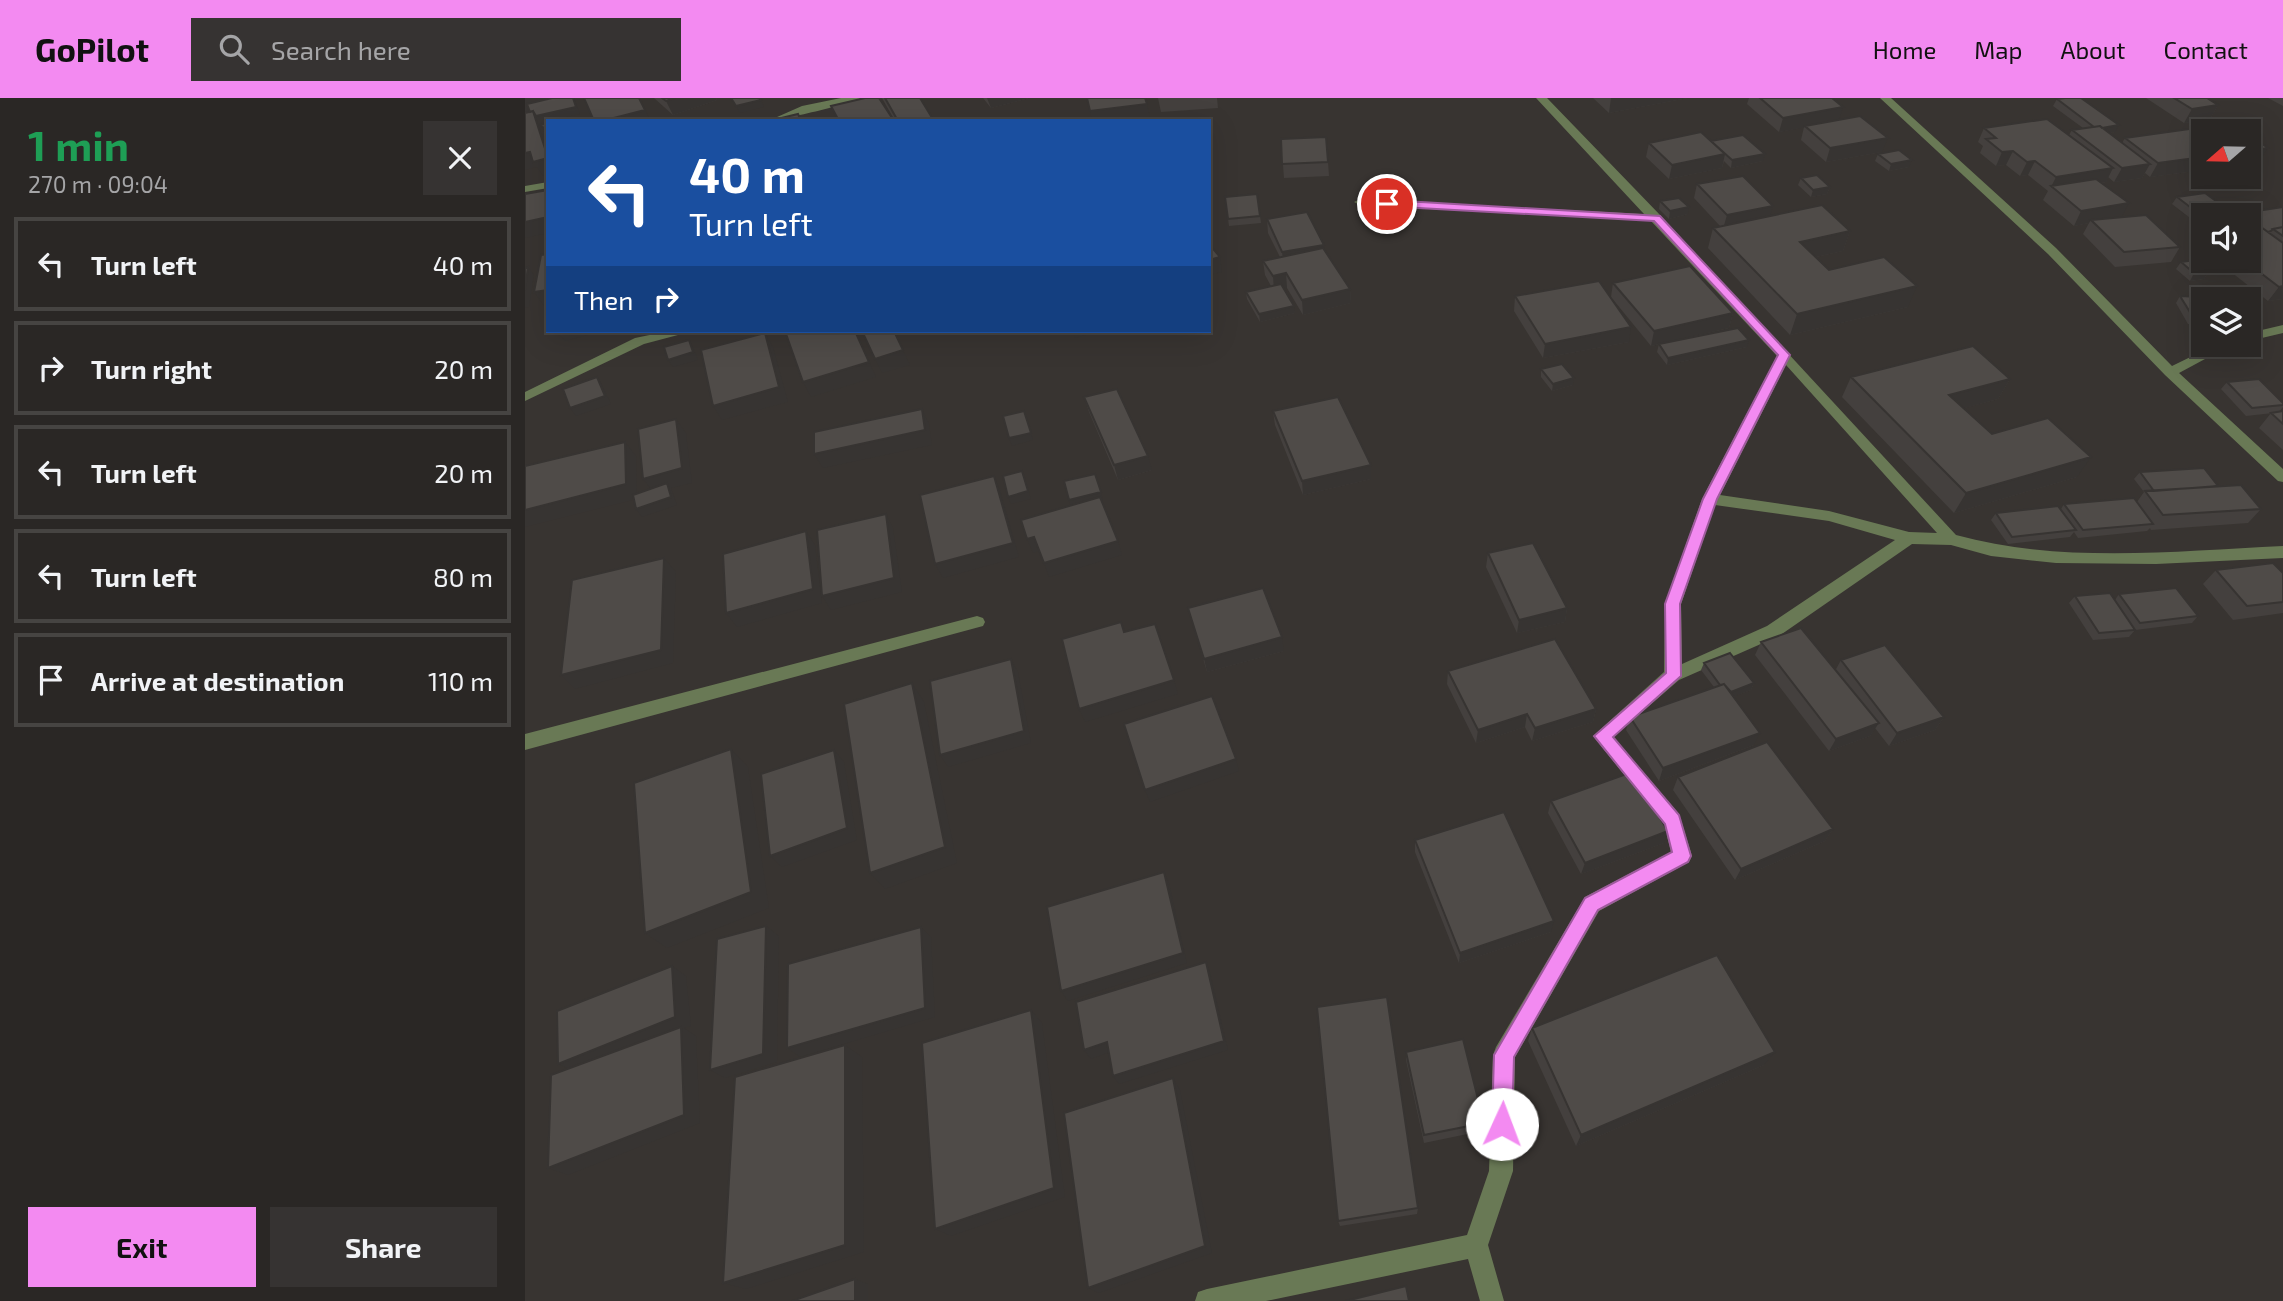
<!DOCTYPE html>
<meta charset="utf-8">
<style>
body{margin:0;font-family:"Exo 2",sans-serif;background:#363332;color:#f1f3f6;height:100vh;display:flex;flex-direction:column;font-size:26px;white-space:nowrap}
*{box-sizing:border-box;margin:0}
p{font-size:23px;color:#a5a5a7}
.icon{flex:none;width:38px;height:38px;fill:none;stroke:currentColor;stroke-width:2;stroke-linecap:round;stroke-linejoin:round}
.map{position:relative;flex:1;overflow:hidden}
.panel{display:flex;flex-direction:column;background:#2a2725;width:525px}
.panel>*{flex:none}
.banner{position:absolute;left:21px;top:21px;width:665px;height:214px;border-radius:0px;box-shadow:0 7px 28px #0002,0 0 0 2px #464442;background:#1a4fa0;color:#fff;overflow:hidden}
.needle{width:46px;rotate:250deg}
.controls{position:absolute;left:1666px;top:21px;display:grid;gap:14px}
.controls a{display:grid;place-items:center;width:70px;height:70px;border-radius:0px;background:#2a2725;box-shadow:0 7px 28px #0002,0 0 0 2px #464442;font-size:35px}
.pin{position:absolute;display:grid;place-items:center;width:60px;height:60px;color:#fff;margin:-30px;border:4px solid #fff;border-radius:50%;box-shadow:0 2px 7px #0007}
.me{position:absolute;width:77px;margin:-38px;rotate:2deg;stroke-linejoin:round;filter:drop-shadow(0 0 5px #0008)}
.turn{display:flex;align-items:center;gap:24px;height:147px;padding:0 28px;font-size:32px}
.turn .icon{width:91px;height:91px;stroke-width:2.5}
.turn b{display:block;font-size:49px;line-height:60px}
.then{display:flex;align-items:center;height:66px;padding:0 28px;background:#0003;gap:14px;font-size:26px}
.round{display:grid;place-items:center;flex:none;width:74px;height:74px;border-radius:0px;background:#363332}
.headline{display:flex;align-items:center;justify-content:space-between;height:119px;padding:0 28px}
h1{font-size:42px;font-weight:700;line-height:52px;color:#1e9e55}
.primary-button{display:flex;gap:14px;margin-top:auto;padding:14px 28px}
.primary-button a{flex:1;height:80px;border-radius:0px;background:#f38af1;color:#111;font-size:28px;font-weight:700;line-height:80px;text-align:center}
.primary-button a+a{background:#363332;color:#f1f3f6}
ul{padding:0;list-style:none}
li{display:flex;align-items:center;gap:21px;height:94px;margin:0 14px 10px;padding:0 14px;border:4px solid #464442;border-radius:0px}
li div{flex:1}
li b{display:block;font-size:26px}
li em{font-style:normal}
header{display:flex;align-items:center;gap:42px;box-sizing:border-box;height:98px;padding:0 35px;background:#f38af1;color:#111}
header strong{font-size:33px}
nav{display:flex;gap:38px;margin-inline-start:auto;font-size:24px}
.search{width:490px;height:63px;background:#363332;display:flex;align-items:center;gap:18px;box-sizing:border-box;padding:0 24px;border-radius:0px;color:#a5a5a7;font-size:26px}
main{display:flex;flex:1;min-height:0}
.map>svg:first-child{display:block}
</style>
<header>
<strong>GoPilot</strong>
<div class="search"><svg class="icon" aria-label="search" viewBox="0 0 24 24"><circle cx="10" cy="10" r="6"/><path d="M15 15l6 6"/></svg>Search here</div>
<nav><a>Home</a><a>Map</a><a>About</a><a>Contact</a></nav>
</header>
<main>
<section class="panel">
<div class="headline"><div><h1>1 min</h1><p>270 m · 09:04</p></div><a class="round"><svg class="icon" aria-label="close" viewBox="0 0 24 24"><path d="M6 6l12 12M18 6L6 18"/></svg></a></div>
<ul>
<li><svg class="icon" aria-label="left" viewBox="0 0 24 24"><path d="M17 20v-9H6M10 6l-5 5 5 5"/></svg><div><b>Turn left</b></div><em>40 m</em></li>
<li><svg class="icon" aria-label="right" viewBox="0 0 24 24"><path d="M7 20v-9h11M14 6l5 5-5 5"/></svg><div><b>Turn right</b></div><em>20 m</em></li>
<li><svg class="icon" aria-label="left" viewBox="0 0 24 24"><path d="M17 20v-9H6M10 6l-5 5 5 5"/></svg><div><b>Turn left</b></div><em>20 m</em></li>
<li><svg class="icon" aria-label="left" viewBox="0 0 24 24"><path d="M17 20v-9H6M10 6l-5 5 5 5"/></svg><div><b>Turn left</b></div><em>80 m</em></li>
<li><svg class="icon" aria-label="arrive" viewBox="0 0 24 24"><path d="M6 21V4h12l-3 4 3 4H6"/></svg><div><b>Arrive at destination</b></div><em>110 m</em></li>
</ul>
<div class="primary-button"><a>Exit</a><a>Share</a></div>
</section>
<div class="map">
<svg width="1758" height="1203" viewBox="0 0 1758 1203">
<rect width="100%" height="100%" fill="#383431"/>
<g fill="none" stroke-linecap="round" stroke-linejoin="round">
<path fill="#697955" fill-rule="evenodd" d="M316,0h20c-7,5 -83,23 -93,23l34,-15z
M1011,0h11l114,118 295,319c106,29 219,16 327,11v12l-127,6 -100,-1 -65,-7 -40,-11 -39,-1 -133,92 -100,44 -66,57 66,77 13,42 -3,6 -90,49 -84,146 -2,114 -25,74 16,56h-24l-12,-42 -202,42h-71l3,-9 9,-3 260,-54 22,-64 4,-116 3,-8 89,-150 86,-45 -7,-28 -71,-88 71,-64 1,-68 37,-105 75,-143 -126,-135 -291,-16 -6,-3 6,-3 284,15zM1261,267l151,168 -28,-1 -80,-21 -109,-16zM1190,407l114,16 66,19 -128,86 -85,38 -1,-60z
M1355,0h11l165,150 116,118 43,-21h16l-52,28 104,96v13l-5,-1 -113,-106 -117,-121z
M23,84v6l-23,4v-6z
M1758,227v8l-34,8v-8z
M144,233h24l-49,13 -119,57v-9l110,-54z
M452,518l6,2 2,4 -2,4 -458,124v-16z"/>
</g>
<path fill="#44403e" d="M129,0h62l1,2 -44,15z
M357,0h38l14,23h-39z
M458,0h46l-38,10z
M633,0h59l1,10 -57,4z
M1068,0h95l-79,15z
M1224,0h83l7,22 43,32 -56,10 -25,-22 3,-13 -25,5 -32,-28z
M1621,0h61l11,7 -8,14 -26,4z
M1743,0h15v8z
M1532,1l58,33 -6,1 13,10 3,-5 78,-7v39l-53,7 -5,-4 -3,5 -28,4 -6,-5 -2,5 -4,1 19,34 59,30 -9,15 -56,5 -32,-33 6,-11 -15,3 -31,-26 5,-9 -20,-16 -8,1 -14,-11 -10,1 -16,-13 3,-7 -5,-4 6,-14 85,7 3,-5 11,-2 -30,-22z
M756,41l47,23 1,14 -45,2z
M1186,43l52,20 -32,7 -7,-7 -2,7 -53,11 -23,-22 3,-14z
M1353,56l31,13 -20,4 -14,-10z
M1276,80l29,9 -3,7 -16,3 -13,-12z
M1172,86l73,32 80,15 -7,20 -27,6 13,13 79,37 -118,28 -82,-87 5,-20 7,-2 -26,-28z
M732,96l4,29 -32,3 -4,-29z
M1652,99l26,18v13l-31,-24z
M1135,103l28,13 -19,5 -10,-10z
M1758,109v92l-15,2 -37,-29 -5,1 -17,-12h40v-46h-13l1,-1z
M742,121l57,26v4l26,40 1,14 -48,12 -16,-27h-3l11,25 -35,9 -13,-23 -1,-7 25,-6 -6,-11 -2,-14 17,-4 -12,-24z
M1678,134v19l-8,-7z
M1656,164l28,9 -5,8 -14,2 -14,-12z
M1088,185l120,30 -4,15 -78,18 -40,-49z
M990,198l114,46 -86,16 -29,-47z
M1655,198l23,3v26l-15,-1 -12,-21z
M1134,246l88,3 -80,18 -10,-13z
M1016,271l32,16 -21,6 -11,-14z
M1326,279l159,2 -12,20 -34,9 28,26 85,43 -123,36 -112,-116z
M1702,284l56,21v4l-4,5 4,-1v39l-24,-22 12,-15h2l-27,3 -25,-27z
M559,299l68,73 -34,10 -29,-68z
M748,313l98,54v14l-68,16 -28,-70z
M1615,374l78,14 43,23 -13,14 -97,7 -1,-2 -3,3 -69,7 -4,-6 -4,5 -62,7 -17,-24 5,-7 65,-4 3,-5 73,-2 7,-10 -10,-13z
M963,455l79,55 -2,14 -48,11 -31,-66z
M1691,472l67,32v11l-50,7 -30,-36z
M1594,496l79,22 -6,7 -57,7 -6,7 -36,3 -24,-37 6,-7 40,4z
M663,510l96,43 -77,21z
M1236,544l74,29 6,-11 103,57 -9,13 -46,16 -14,-18 -5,8 -41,15 -74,-96z
M1179,565l50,20 -3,7 -17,6 20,49 -95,36 -33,-51 4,-13 84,-30 -13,-17z
M923,573l148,38 -3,13 -61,19 -7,-14 -49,16 -29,-59z
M1153,679l155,52 -8,12 -90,39 -62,-90z
M1026,703l113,42 -83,31 -33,-61z
M890,742l136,92 -92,31 -44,-111z
M1007,930l232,37 -188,81 -48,-105z
M881,954l78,71 -2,8 -58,12 -18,-83z
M893,1110l-1,6 -77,12 -2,-5z"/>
<path fill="#373432" d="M0,0h6v14l-6,1z
M49,0l6,16 -32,7v1l-7,1 7,21v30l-5,2 -6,-9 -12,3v-17l8,-42z
M114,0l12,23h-49z
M150,0h41l1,2 -44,15 -7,-14z
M462,0h42l-38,10z
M1086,0h77l-79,15z
M236,2l3,7 -24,6 -4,-7z
M622,6l3,13 -26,4h-32l-2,-10z
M1693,7l-8,14 -26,4 8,-14z
M1318,9l-4,14 -60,11 4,-14z
M1594,27l-4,7 -22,4 4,-7z
M1363,40l-6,14 -56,10 4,-14z
M1743,50l-9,14 -10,1v-12z
M1488,53l-7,14 -10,1 6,-14z
M1200,56l-3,14 -53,11 3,-14z
M1240,56l-2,7 -32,7 1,-8z
M1678,59v13l-53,7 8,-14z
M1387,62l-3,7 -20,4 2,-7z
M1510,63l-7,14 -8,1 7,-14z
M1625,66l-8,14 -28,4 8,-14z
M1588,70l-7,14 -50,8 -5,-3 5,-10z
M1305,89l-3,7 -16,3 2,-7z
M1604,105l-8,15 -30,2 -2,3 -15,3 7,-15z
M1248,108l-4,14 -46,9 4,-14z
M1164,109l-1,7 -19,5 1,-8z
M23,119v16l-23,5v-16z
M1325,133l-7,20 -50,11 7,-20z
M799,147l1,14 -41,7 -2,-14z
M695,159l2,15 -13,3v-15z
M1710,163h4l-8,11 -5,1z
M3,169l6,8 -5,32 -4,1v-18z
M1684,173l-5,8 -14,2 4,-8z
M761,175l1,15 -13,3 -1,-15z
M1392,188l-9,21 -118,28 7,-21z
M1758,188v13l-15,2 11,-14z
M825,191l1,14 -48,12 -1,-15z
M23,192v16l-3,1 -11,-15z
M769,208l1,7 -35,9 -1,-8z
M1208,215l-4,15 -78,18 3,-15z
M1106,229l-2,15 -86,16 2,-14z
M45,233h17l1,4 -23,6 -6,-7z
M330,233l21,46 -65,20 -8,-15z
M548,233h26l-24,7z
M240,235l8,14 15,55 -66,18 -9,-14z
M164,242l4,7 5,13 -25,7 -5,-7z
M1224,242l-2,7 -80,18 1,-7z
M378,252l7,15 -28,8 -7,-14z
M72,279l5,8 9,19 -35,12 -6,-8z
M1049,280l-1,7 -21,6 1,-7z
M1485,281l-12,20 -59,16 10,-20z
M397,311l7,15 3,21 -109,23 -9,-14z
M502,320l6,22 -21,6 -3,-8z
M151,321l10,14 6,50 -21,5 6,17 -35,12 -6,-8 18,-16 -11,-14z
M100,344l11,14 1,43 -112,28v-17z
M623,358l4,14 -34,10 -4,-15z
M1566,359l-14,20 -123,36 12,-20z
M846,367v14l-68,16 -1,-14z
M497,373l9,28 -20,5 -3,-7z
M469,378l6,14 19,67 -76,21 -8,-14z
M576,394l2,8 -32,8 -2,-8z
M361,416l7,14 9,64 -71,18 -9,-14z
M281,433l9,14 7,58 -85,24 -11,-14z
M509,439l6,14 -7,2 -6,-14z
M593,443l4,14 -73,22 -5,-14z
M139,460l12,14 -3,91 -98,26 -14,-14z
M1042,510l-2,14 -48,11 2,-13z
M757,539l2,14 -77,21 -3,-13z
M486,561l7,13 13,71 -83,24 -8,-12z
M649,582l4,14 -93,28 -6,-13z
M387,585l12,19 33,161 -72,26 -15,-16z
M1229,585l-3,7 -27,10 3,-6z
M1071,611l-3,13 -61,19 3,-13z
M1002,616l-2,13 -49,16 2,-13z
M1419,619l-9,13 -46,16 8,-13z
M1354,625l-9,13 -41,15 7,-12z
M1235,635l-6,12 -95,36 4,-13z
M206,651l17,18 21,141 -102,40 -22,-15z
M309,652l10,12 13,78 -75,27 -12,-11z
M711,661l3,12 -89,31 -5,-12z
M1308,731l-8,12 -90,39 6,-11z
M1143,733l-4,12 -83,31 4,-11z
M639,774l5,11 18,80 -119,38 -7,-10z
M1029,823l-3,11 -92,31 1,-10z
M241,828l13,10 -2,126 -52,16 -15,-8z
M396,829l10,10 4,80 -135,40 -13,-9z
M681,864l4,10 18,78 -109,34 -6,-8z
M147,868l14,10 5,50 -7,2 12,8 4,87 -132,52 -20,-7 28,-96 -18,-8z
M506,912l11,13 23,174 -114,39 -16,-7z
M582,944l6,9 -22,8 -7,-9z
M320,947l17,12 2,195 -118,37 -23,-6z
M1250,954l-11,13 -188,81 5,-11z
M648,980l7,12 32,163 -113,40 -11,-5z
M330,1181l13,5v17h-13z"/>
<path fill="#4f4b48" stroke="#373432" stroke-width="2" d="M27,0h21l3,9 -40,9 -3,-5 -3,1 -3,-8z
M59,0h55l6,12 -43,11h-8z
M137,0h13l-9,3z
M206,0h28l2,2 -25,6z
M340,0h14l15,23h-55l-8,-15z
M360,0h35l14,23h-36z
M562,0h58l2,6 -57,7z
M1235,0h72l11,9 -60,11z
M1540,0h16l38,27 -17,3 -2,-2 -6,1 -37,-28z
M1649,0h33l11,7 -26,4z
M8,13l15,47 -15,4 -3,-10 -5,1v-40z
M273,16l3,7h-32z
M1335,18l28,22 -58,10 -25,-22z
M1522,21l66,49 -57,9 -21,-16 -8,1 -14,-11 -11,1 -16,-13 10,-1 -12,-10z
M23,25v8l-1,1 -6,-7z
M1707,25l12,8h-41v26l-45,6 -33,-25z
M1575,28l50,38 -28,4 -50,-38z
M1176,34l24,22 -53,11 -23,-22z
M1218,37l22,19 -33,6 -21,-19z
M1724,37l19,13 -19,3z
M801,39l2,25 -46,2 -1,-25z
M1374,52l13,10 -21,4 -13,-10z
M1292,77l13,12 -17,3 -12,-12z
M1218,78l30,30 -46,9 -30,-31z
M1571,81l33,24 -48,8 -30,-25z
M23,92v27l-23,5v-28z
M1680,95l30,22h-32v2l-26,-20z
M732,96l3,22 -32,3 -3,-22z
M1154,100l10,9 -19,4 -10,-10z
M1297,107l28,26 -50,11 29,28 55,-13 33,29 -120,28 -84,-86z
M1758,109v20l-10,2 -2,2 -3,1 -14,-10 -5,1v-8h-11l-1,-1z
M782,114l17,33 -42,7 -15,-33z
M1621,117l34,32 -56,5 -33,-32z
M1729,124l29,21v43l-4,1 -34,-26h4v-38z
M1758,129v9l-10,-7z
M684,146l11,13 -11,3z
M798,150l27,41 -48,11 -16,-27 -13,3 -10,-15z
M23,156v36l-14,2 7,-37z
M1670,162l14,11 -15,2 -13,-11z
M1165,168l43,47 -79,18 -41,-48z
M3,169l-3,23v-22z
M1074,183l32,46 -86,17 -30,-48z
M756,186l13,22 -35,8 -13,-22z
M1655,198l41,2 1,1h-19v19l-10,-1z
M1213,230l11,12 -81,18 -9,-14z
M34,233h11l-11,3z
M260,233h70l14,31 -66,20z
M337,233h32l9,19 -28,9z
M240,235l14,54 -66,19 -12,-56z
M164,242l4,12 -25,8 -4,-13z
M1448,248l37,33 -61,16 43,39 56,-16 43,39 -125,36 -115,-116z
M1037,266l12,14 -21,6 -12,-15z
M72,279l8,19 -35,12 -7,-19z
M1734,281l24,24v2l-31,3 -25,-26z
M592,291l31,67 -34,9 -30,-68z
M813,299l33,68 -69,16 -29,-70z
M397,311l3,21 -111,24v-22z
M499,313l7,22 -22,5 -6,-22z
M1758,313v13l-12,-11z
M151,321l6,49 -39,11 -5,-50z
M100,344l1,42 -101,26v-44z
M1679,370l14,18 -64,5 -14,-19z
M497,373l6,20 -20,6 -5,-21z
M570,376l6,18 -32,8 -5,-19z
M469,378l19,67 -78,21 -15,-69z
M142,385l4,14 -35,12 -3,-14z
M1716,387l20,24 -98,6 -18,-24z
M575,399l18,44 -74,22 -10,-26 -7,2 -6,-19z
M1609,400l19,26 -70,6 -19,-26z
M1533,408l18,24 -64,7 -16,-24z
M361,416l8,64 -72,18 -5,-66z
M281,433l7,58 -87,24 -3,-59z
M1008,445l34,65 -48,12 -31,-67z
M139,460l-3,92 -100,25 11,-95z
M1748,465l10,10v29l-36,4 -31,-36z
M738,490l19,49 -78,22 -16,-51z
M1651,490l22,28 -58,7 -21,-29z
M1585,495l25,37 -36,3 -24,-37z
M596,524l3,10 31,-8 19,56 -95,29 -17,-70z
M1276,530l78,95 -43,16 -75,-97z
M1030,541l41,70 -61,19 -8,-14 -49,16 -30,-59z
M1360,547l59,72 -47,16 -56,-73z
M1205,555l24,30 -23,9 -7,-8 -4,1 -16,-22z
M486,561l13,72 -84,24 -10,-74z
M387,585l33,164 -75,26 -26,-169z
M1199,586l36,49 -97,35 -33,-51z
M687,598l24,63 -91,31 -21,-66z
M1242,644l66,87 -92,40 -63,-92z
M206,651l20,143 -106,41 -11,-150z
M309,652l13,78 -77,28 -9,-82z
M1107,674l36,59 -83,32 -34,-62z
M979,714l50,109 -94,32 -45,-113z
M639,774l19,81 -122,38 -14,-84z
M241,828l-3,128 -53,16 7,-131z
M396,829l4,81 -138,40 1,-84z
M1192,857l58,97 -194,83 -49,-107z
M681,864l18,79 -111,35 -6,-34 -23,8 -8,-48z
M147,868l3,51 -117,47 -1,-53z
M862,899l31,211 -80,13 -21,-214z
M506,912l23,178 -119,41 -13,-186z
M156,929l3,88 -136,53 3,-93z
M938,941l21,84 -60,12 -18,-83z
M320,947v200l-122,38 12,-206z
M648,980l32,168 -117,42 -24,-175z
M330,1181v22h-63z
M881,1188l3,15h-63z"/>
<path fill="#f38af1" stroke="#9e5a9d" stroke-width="2" d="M862,102l273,16 130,139 -73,144 -37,105 1,72 -68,61 66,78 12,41 -3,6 -90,48 -84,147 -2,67 -3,8 -7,3 -7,-3 -3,-8 2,-69 91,-157 87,-46 -7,-28 -71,-88 72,-63 -1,-69 38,-105 75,-144 -124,-134 -271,-15 -2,-2z"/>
</svg>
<div class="controls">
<a><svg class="needle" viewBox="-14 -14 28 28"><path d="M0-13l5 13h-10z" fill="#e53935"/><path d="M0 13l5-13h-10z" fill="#a5a5a7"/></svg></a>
<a><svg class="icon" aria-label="sound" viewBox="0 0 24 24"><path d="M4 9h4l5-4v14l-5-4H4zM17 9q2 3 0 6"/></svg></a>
<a><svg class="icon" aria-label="layers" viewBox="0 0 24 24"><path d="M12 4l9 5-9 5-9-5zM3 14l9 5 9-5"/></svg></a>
</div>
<div class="pin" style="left:862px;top:106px;background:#d93025"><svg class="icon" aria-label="arrive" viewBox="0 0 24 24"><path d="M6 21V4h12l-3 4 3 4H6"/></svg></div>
<svg class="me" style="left:977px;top:1026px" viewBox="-20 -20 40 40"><circle r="19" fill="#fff"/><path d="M0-13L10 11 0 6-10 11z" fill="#f38af1"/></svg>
<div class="banner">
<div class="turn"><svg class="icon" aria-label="left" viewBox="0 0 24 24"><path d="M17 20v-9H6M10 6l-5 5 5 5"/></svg><div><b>40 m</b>Turn left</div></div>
<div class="then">Then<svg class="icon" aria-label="right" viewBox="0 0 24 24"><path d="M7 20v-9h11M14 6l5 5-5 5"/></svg></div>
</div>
</div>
</main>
